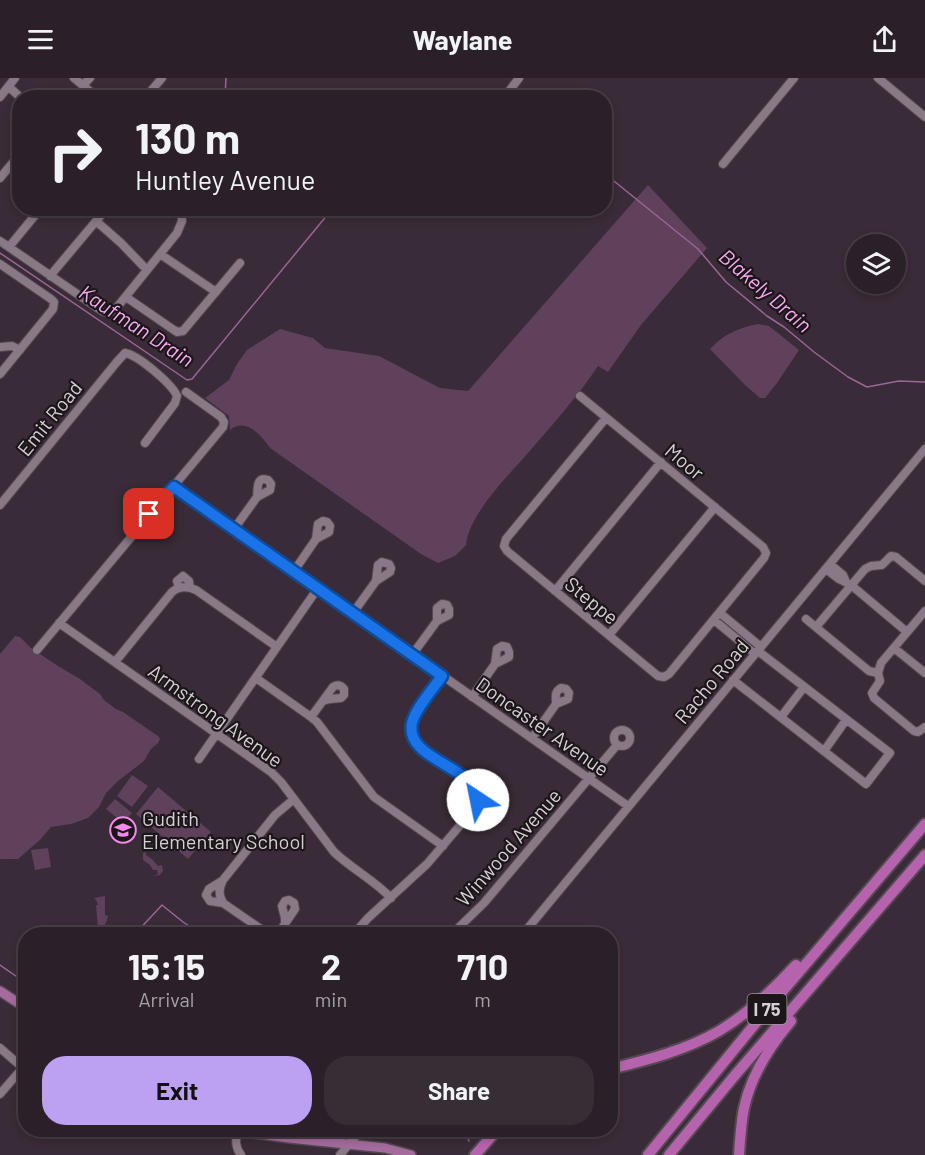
<!DOCTYPE html>
<style>
body{margin:0;font-family:Barlow,sans-serif;background:#372d35;color:#f1f3f6;height:100vh;display:flex;flex-direction:column;font-size:22px;white-space:nowrap}
*{box-sizing:border-box;margin:0}
p{font-size:20px;color:#a6a3a8}
.icon{flex:none;width:33px;height:33px;fill:none;stroke:currentColor;stroke-width:2;stroke-linecap:round;stroke-linejoin:round}
.map{position:relative;flex:1;overflow:hidden}
.sheet{position:absolute;left:18px;top:849px;width:600px;height:210px;display:flex;flex-direction:column;background:#2b2029;border-radius:24px;box-shadow:0 3px 9px #0003,0 0 0 2px #473e46}
.sheet>*{flex:none}
.banner{position:absolute;left:12px;top:12px;width:600px;height:126px;border-radius:24px;box-shadow:0 3px 9px #0003,0 0 0 2px #473e46;background:#2b2029;color:#f1f3f6;overflow:hidden}
.fabs{position:absolute;left:846px;top:156px;display:grid;gap:12px}
.fabs a{display:grid;place-items:center;width:60px;height:60px;border-radius:50%;background:#2b2029;box-shadow:0 3px 9px #0003,0 0 0 2px #473e46;font-size:30px}
.pin{position:absolute;display:grid;place-items:center;width:51px;height:51px;color:#fff;margin:-26px;border-radius:12px;box-shadow:0 3px 9px #0006}
.me{position:absolute;width:66px;margin:-33px;rotate:326deg;stroke-linejoin:round;filter:drop-shadow(0 0 4px #0008)}
.turn{display:flex;align-items:center;gap:21px;height:126px;padding:0 24px;font-size:27px}
.turn .icon{width:78px;height:78px;stroke-width:2.5}
.turn b{display:block;font-size:42px;line-height:51px}
.eta{display:flex;justify-content:space-evenly;align-items:center;height:102px;text-align:center}
.eta b{font-size:36px;font-weight:700;line-height:42px}
.cta{display:flex;gap:12px;margin-top:auto;padding:12px 24px}
.cta a{flex:1;height:69px;border-radius:24px;background:#bca0f2;color:#111;font-size:24px;font-weight:700;line-height:69px;text-align:center}
.cta a+a{background:#372d35;color:#f1f3f6}
header{display:flex;justify-content:space-between;align-items:center;height:78px;padding:0 24px;background:#2b2029;font-size:27px;font-weight:700}
.map>svg:first-child{display:block}
</style>
<header><svg class="icon" aria-label="menu" viewBox="0 0 24 24"><path d="M4 6h16M4 12h16M4 18h16"/></svg>Waylane<svg class="icon" aria-label="share" viewBox="0 0 24 24"><path d="M12 15V3M7 8l5-5 5 5M5 13v7h14v-7"/></svg></header>
<div class="map">
<svg width="925" height="1077" viewBox="0 0 925 1077">
<rect width="100%" height="100%" fill="#392b37"/>
<path fill="#5f415b" d="M648,107l59,63 -66,77 -33,47 -10,-6c-20,30 -45,58 -69,86 -21,24 -60,62 -63,93l-11,11 -17,7 -17,-9 -151,-106c-9,-13 -24,-31 -40,-18l-1,-14 -24,-18 24,-18 8,-16 10,-14 33,-21 33,9 12,10 54,8 61,32 28,3z
M758,246l11,2 30,24 -22,33 -12,15h-5l-15,-13 -35,-36c14,-15 28,-21 48,-25z
M15,558l5,1 11,11 27,18 22,13 20,15 4,6 12,9 7,3 35,24 2,3 -2,4 -7,6 -7,12 -26,20 -12,12 -7,14 -11,11 -17,6 -20,3 -11,13 -22,19h-17l-1,1v-206z
M132,697l16,11 -16,21 -15,-11z
M158,709l53,45 -23,27 -52,-45z
M115,721l17,14 -9,10 -17,-14z
M48,770l3,19 -16,3 -4,-20z
M146,774v3l6,4 6,7 4,-1 1,6 -3,4 -7,1 5,-2 -1,-4h-4l-3,-5 -7,-5v-7z
M105,818v19l3,1c-1,5 -3,11 -8,14l-2,-2 -2,-23h2l-2,-5 -2,-2z"/>
<g fill="none" stroke-linecap="round" stroke-linejoin="round">
<path stroke="#9b6695" stroke-width="1.5" d="M225,20l1,-20
M604,95l94,76 28,33 41,34 17,11 30,25 34,25 19,10 32,-6 26,1
M0,175l187,127 5,-1 141,-171
M135,856l27,-29 21,17 18,12
M0,887l26,18
M469,1063l-1,-2 6,-9"/>
<g stroke="#544852" stroke-width="10">
<path id="minor" d="M74,0l24,20
M878,0l47,39
M83,7l7,-7
M9,9l12,11
M0,19l15,-19
M145,20l17,-20
M504,20l15,-20
M723,86l71,-86
M0,100l20,-24
M96,143l25,22 26,27
M0,163l102,70c5,2 7,2 12,0l63,-78 5,-12 -1,-13
M9,169l32,-39
M160,176l56,38
M0,186l51,35 3,3 -1,7 -53,65
M50,198l57,-68
M126,219l45,31 6,4 6,-1 57,-68
M0,269l12,-1 8,4
M580,318l183,151 3,6 -2,5 -95,116 -5,3 -6,-1 -151,-125 -3,-5 2,-7 100,-121
M174,409l454,319
M0,427l116,-142 9,-10c13,2 47,31 52,43l-2,7 -30,40
M234,451l23,-32 13,-7 1,-6 -3,-4c-12,-4 -10,8 -11,17
M830,486l13,11 3,7
M826,491l13,10 12,6 56,47
M294,493l22,-32 13,-7 1,-6 -3,-4 -4,-1 -5,3 -2,15
M179,510l-2,-7 6,-5 6,5 1,7
M555,513l106,-129
M925,533l-44,52 -3,10 2,8 -8,12 2,5 40,33 4,1 7,-5
M353,535l23,-32 14,-9 1,-4 -2,-4 -7,-2 -4,3 -2,16
M720,535l41,34
M806,541l63,52 9,2
M714,542l41,34
M59,545l212,149 10,10 53,70c18,17 40,28 57,46
M816,549l49,-58 6,-3 11,-1 9,-9 5,1 29,24
M609,557l106,-128
M894,570l31,25
M37,572l186,-223 1,-5 -3,-5 -35,-25
M412,577l25,-34 12,-6v-6l-2,-4 -5,-1 -5,4v13
M115,584l57,-70c7,-6 15,-6 24,-2l81,57
M256,600l55,39 6,5 57,75 69,49
M733,602l133,104 24,-31 -132,-102
M472,619l23,-33 14,-7v-5l-2,-5 -5,-1 -5,3 -2,15
M311,639l22,-30c4,-3 8,-2 11,2v6l-3,3 -11,1 -7,2
M781,639l23,-30
M614 660a8 8 0 1 1 16 0a8 8 0 1 1-16 0Z
M532,660l24,-34 12,-5 1,-6 -3,-4 -5,-1c-7,4 -5,9 -5,16
M824,673l22,-31
M199,681l119,-171
M222,803l-13,8 -3,6 4,6 13,2
M268,856l-45,-31c-5,-9 -4,-15 0,-23l52,-65 19,-16
M278,856l17,-25 -1,-6 -5,-3 -4,1 -3,5 3,12v6
M354,856l14,-16 59,-54 48,-56 3,-10 -4,-13 -52,-37c-26,-22 7,-52 20,-72
M452,856l32,-31 133,-158
M523,856l402,-485
M0,970l23,20
M0,1016l26,-30
M238,1053c-3,9 -3,16 3,24
M340,1077l21,-25"/>
</g>
<g stroke="#544852" stroke-width="12">
<path id="major" d="M0,913l26,17
M232,1052l57,8 96,10 26,7"/>
</g>
<g stroke="#544852" stroke-width="14">
<path id="highway" d="M610,991c38,-9 76,-19 109,-38 30,-18 54,-41 77,-66
M475,1077l22,-25
M648,1077l111,-136 166,-195
M669,1077l67,-81 189,-219
M739,1077c1,-15 2,-32 5,-47 7,-33 25,-61 47,-87"/>
</g>
<use href="#minor" stroke="#897886" stroke-width="8"/>
<use href="#major" stroke="#a46b9d" stroke-width="9"/>
<use href="#highway" stroke="#b663ad" stroke-width="10"/>
</g>
<g fill="none" stroke-linecap="round" stroke-linejoin="round">
<g stroke="#114b97" stroke-width="15">
<path id="route" d="M149,436l25,-27 268,189c-8,12 -27,33 -30,47 -8,37 65,43 66,77"/>
</g>
<use href="#route" stroke="#1a73e8" stroke-width="10"/>
</g>
<defs>
<g id="school-ring" transform="scale(1.35)"><circle r="9.5" fill="#1c161b" stroke="#f788eb" stroke-width="1.5"/><path d="M0-5L7-2L0 1L-7-2ZM-4 1L0 2.5L4 1V4Q0 6-4 4Z" fill="#f788eb"/></g>
</defs>
<g fill-rule="evenodd">
<use href="#school-ring" x="123" y="752"/>
</g>
<g text-anchor="middle" dominant-baseline="central" stroke-width="4.5" stroke-linejoin="round" paint-order="stroke">
<rect fill="#1c161b" stroke="#a0989e" stroke-width="1.5" x="747.5" y="916" width="39" height="30" rx="4.5"/>
<g font-size="18" font-weight="bold" fill="#d8cfd6">
<text x="767" y="931">I 75</text>
</g>
<g font-size="20" fill="#d8cfd6" stroke="#1c161b">
<text transform="translate(49 340) rotate(-51)">Emit Road</text>
<text transform="translate(685 383) rotate(40)">Moor</text>
<text transform="translate(592 522) rotate(39)">Steppe</text>
<text transform="translate(711 603) rotate(-50)">Racho Road</text>
<text transform="translate(216 637) rotate(36)">Armstrong Avenue</text>
<text transform="translate(543 648) rotate(35)">Doncaster Avenue</text>
<text transform="translate(508 769) rotate(-49)">Winwood Avenue</text>
</g>
<g font-size="20" fill="#d8cfd6" stroke="#1c161b" text-anchor="start">
<text x="142" y="740">Gudith<tspan x="142" dy="23">Elementary School</tspan></text>
</g>
<g font-size="21" font-style="italic" fill="#f8abee" stroke="#1c161b">
<text transform="translate(766 212) rotate(41)">Blakely Drain</text>
<text transform="translate(137 247) rotate(33)">Kaufman Drain</text>
</g>
</g>
</svg>
<div class="fabs">
<a><svg class="icon" aria-label="layers" viewBox="0 0 24 24"><path d="M12 4l9 5-9 5-9-5zM3 14l9 5 9-5"/></svg></a>
</div>
<div class="pin" style="left:149px;top:436px;background:#d93025"><svg class="icon" aria-label="arrive" viewBox="0 0 24 24"><path d="M6 21V4h12l-3 4 3 4H6"/></svg></div>
<svg class="me" style="left:478px;top:722px" viewBox="-20 -20 40 40"><circle r="19" fill="#fff"/><path d="M0-13L10 11 0 6-10 11z" fill="#1a73e8"/></svg>
<div class="banner">
<div class="turn"><svg class="icon" aria-label="right" viewBox="0 0 24 24"><path d="M7 20v-9h11M14 6l5 5-5 5"/></svg><div><b>130 m</b>Huntley Avenue</div></div>
</div>
<section class="sheet">
<div class="eta">
<div><b>15:15</b><p>Arrival</p></div>
<div><b>2</b><p>min</p></div>
<div><b>710</b><p>m</p></div>
</div>
<div class="cta"><a>Exit</a><a>Share</a></div>
</section>
</div>
